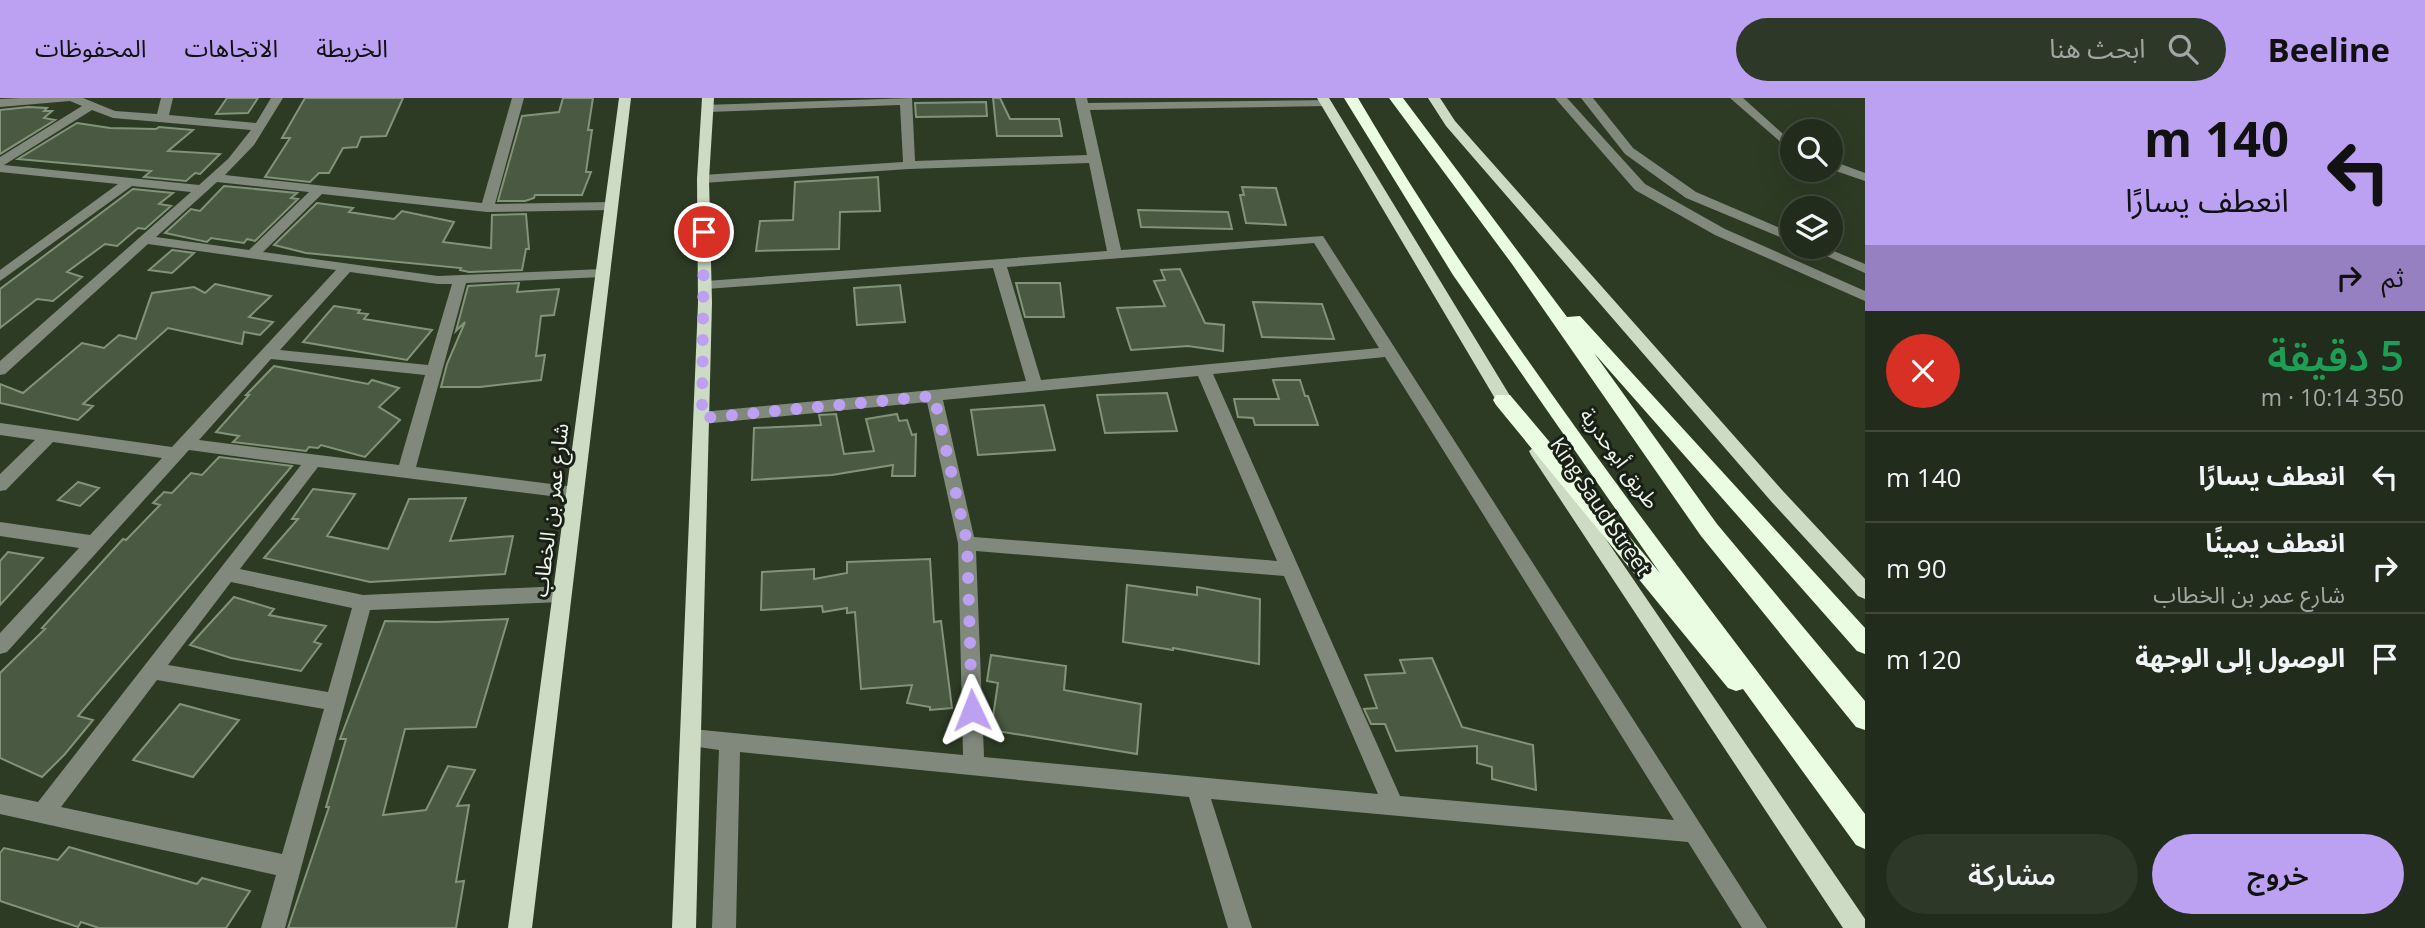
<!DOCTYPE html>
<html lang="ar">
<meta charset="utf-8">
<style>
body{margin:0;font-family:"Open Sans","Noto Sans Arabic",sans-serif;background:#2e3829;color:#f1f3f6;direction:rtl;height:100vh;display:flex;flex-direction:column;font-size:26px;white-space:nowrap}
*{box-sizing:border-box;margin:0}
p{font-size:23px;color:#a2a7a3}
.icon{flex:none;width:38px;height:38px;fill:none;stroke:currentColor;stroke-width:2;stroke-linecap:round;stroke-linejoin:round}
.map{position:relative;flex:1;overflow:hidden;direction:ltr}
.panel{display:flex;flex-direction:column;background:#222c1c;width:560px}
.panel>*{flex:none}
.top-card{background:#bca0f2;color:#111;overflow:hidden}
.buttons{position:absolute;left:1780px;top:21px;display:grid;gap:14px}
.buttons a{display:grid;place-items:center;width:63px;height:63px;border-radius:50%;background:#222c1c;box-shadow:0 7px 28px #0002,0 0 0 2px #3f483b;font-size:35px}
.pin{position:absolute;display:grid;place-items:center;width:60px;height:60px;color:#fff;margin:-30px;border:4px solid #fff;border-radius:50%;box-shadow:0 2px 7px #0007}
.me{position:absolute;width:77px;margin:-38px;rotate:358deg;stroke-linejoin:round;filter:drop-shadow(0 0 5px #0008)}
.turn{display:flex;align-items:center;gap:24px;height:147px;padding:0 21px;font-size:32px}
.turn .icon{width:91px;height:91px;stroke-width:2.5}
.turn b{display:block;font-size:49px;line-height:60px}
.then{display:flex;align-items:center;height:66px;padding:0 21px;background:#0003;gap:14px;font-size:26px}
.round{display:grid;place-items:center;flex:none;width:74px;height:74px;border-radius:37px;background:#2e3829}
.summary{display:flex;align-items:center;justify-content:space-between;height:119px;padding:0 21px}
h1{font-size:42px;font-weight:600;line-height:52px;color:#1e9e55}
.cta{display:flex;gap:14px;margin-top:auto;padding:14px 21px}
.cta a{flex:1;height:80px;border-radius:42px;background:#bca0f2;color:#111;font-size:28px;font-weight:600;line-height:80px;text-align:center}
.cta a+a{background:#2e3829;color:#f1f3f6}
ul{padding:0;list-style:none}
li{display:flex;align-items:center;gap:21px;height:91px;padding:0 21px;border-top:2px solid #3f483b}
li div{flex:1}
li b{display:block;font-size:26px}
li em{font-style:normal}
header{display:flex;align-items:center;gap:42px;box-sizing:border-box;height:98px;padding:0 35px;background:#bca0f2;color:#111}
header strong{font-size:33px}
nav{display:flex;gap:38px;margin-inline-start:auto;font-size:24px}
.search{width:490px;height:63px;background:#2e3829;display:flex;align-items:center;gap:18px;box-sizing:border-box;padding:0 24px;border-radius:38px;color:#a2a7a3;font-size:26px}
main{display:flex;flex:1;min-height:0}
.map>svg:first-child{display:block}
</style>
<header>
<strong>Beeline</strong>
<div class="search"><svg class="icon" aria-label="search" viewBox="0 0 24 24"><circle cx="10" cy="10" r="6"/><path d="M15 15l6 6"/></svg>ابحث هنا</div>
<nav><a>الخريطة</a><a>الاتجاهات</a><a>المحفوظات</a></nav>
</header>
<main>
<section class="panel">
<div class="top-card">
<div class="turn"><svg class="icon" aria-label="left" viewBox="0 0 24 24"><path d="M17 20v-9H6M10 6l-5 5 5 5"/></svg><div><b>140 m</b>انعطف يسارًا</div></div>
<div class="then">ثم<svg class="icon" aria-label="right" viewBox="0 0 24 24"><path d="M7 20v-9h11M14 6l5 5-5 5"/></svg></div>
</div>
<div class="summary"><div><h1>5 دقيقة</h1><p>350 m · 10:14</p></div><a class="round" style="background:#d93025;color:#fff"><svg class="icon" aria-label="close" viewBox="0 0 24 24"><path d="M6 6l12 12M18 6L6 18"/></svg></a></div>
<ul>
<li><svg class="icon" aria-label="left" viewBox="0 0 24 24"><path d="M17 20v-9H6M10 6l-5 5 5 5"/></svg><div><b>انعطف يسارًا</b></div><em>140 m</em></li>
<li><svg class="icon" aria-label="right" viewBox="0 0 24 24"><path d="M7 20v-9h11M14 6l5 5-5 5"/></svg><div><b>انعطف يمينًا</b><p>شارع عمر بن الخطاب</p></div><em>90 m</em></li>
<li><svg class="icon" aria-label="arrive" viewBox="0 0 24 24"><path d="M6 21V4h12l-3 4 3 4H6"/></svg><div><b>الوصول إلى الوجهة</b></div><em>120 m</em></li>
</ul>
<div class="cta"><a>خروج</a><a>مشاركة</a></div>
</section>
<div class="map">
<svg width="1865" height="830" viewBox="0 0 1865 830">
<rect width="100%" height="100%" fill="#2d3b25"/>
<path fill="#4a5942" stroke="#83937a" stroke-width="2" d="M227,0h31l-10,15 -32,1z
M305,0h98l-17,38 -25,1 -4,10 -14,1 -14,25h-10l-9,9 -45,-5 25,-39h-8z
M563,0h30l-5,32h4l-6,42h5l-9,23h-47l-1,3 -9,3h-27l24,-85 37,-4z
M993,0h7l10,21h49l3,17h-65z
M986,4l1,14 -71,1 -1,-14z
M28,9l19,1 -3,3h8l-8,7 11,2 -55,34v-44z
M77,25l33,5 46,1 3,-2 34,3 -25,21 52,3 -20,20 -5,-1 -9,8 -42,-4 7,-6 -133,-12z
M878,79l2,34 -40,1 -1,37 -83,2 4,-30 33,-1 2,-38z
M224,88l73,7 -6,5 7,1 -43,42 -8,-2 -3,4 -33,-5 -4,4 -42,-9 26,-24 9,2z
M1242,89l34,1 10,37 -40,-2 -6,-28h4z
M133,91l40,4 -14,11 12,2 -26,23 -7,-1 -21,18 -12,-2 -38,28 15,5 -29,24 -16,-2 -37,29v-39z
M317,105l36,5 -4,4 45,7 8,-8 52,11 -11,20 48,6 1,-33 34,-1 3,35h-3l-4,21 -53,2 -9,-2 1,-2 -155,-15 -32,-8z
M1138,112l90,2 4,17 -91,-2z
M172,152l22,3 -22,20 -23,-3z
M1180,171l25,54 19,2 -1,26 -35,-5 -57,4 -14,-42 48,-2 -11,-25 11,-1 -4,-10z
M519,185l-2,9 42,-3 -5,26 -13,1 -5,40 9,-1 -4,25 -61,7h-39l6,-23 18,-42 -9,9 12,-45z
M1016,185h44l4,34h-39z
M215,186l56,12 -22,21 24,5 -13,13 -16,-3 -2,12 -74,-16 -85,76 10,2 -15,14 -78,-17v-19l23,9 59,-50 22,5 15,-13 17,4 16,-46 42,-6 11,6z
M900,187l5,37 -48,3 -3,-37z
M1253,204l69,2 12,35 -72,-2z
M334,208l26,4 -2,3 10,1 -4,5 68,11 -25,30 -104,-18z
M274,268l94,18 4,-4 27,8 -20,19 21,13 -35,37 -44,-12 -3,3 -9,-1 -3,4 -73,-9 6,-6 -23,-4 33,-37h-3z
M1273,282h27l5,16h3l10,29h-63l-2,-7 -15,-1 -4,-18h45z
M1167,295l10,38 -72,2 -8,-38z
M1044,307l11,45 -77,5 -7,-45z
M836,316l8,40 30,-3 -8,-32 31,-5 2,7 8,-1 5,15 4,-1 -1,42h-23l1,-11 -61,10 -80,5 2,-52 67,-3 -2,-10z
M219,359l73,9 -214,250 15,4 -28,34 -23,23 -42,-19v-85l45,-44 -3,-1 81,-89 3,1 34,-35 -7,-2 11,-11 8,1 19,-20 11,2z
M78,384l21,6 -19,18 -22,-6z
M313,391l42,5 -28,42 61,13 21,-50 57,-1 -16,43 63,-5 -8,38 -135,8 -106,-24 34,-39h-6z
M8,454l35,6 -43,47v-44z
M930,461l4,63 7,-1 11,87 -22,2v-3l-23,-4 5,-18 -51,4 -6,-77 -8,1v-5l-24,4 -1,-6 -61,4 1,-38 52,-3v10l33,-6v-11z
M1127,487l70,10v-8l63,12 -1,65 -86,-16v2l-50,-8z
M234,499l40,12 -5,6 57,11 -12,16 7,2 -20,27 -70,-13 -41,-13z
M508,521l-32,108 -71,2 -22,86 43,-5 22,-44 27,4 -18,36 12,-1 -13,77 8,-1 -8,47h-168l41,-121h-3l20,-68h-6l45,-118 51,1z
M991,557l75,11 -2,24 77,14 -4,50 -146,-24 7,-47 -11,-2z
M1432,560l30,69 71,18 3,45 -44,-11v-12l-15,-4v-17l-81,5 -11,-27h-14l-7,-15 13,-1 -12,-33 40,-2 -5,-13z
M180,606l59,16 -46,57 -60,-17z
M69,749l128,37 5,-6 48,13 -24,37h-127l-18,-6 -3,5 -78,-26v-48l4,-5 54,12z"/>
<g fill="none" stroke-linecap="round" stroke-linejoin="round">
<path fill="#81897d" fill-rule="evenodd" d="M20,0h63l32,13 42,3 4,-16h12l-4,17 87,8 15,-25h12l-29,47 -29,30 257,28 30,-105h12l-29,106 116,-2 7,4 -7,4 -124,2 -165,-18 -59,58 175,24 165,-7 7,4 -7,4 -137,6 -50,184 159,20 6,1 3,5 -3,5 -6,1 -257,-32 -78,102 123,26 199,-9 7,3 2,5 -2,5 -7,3 -192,8 -85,318h-24l15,-53 -276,-61v-20l38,8 263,-337 -112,-15 -182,202 -7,2v-21l79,-85 -79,-12v-14l90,13 72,-77 -109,-16 -47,48 -6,1v-17l35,-34 -35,-5v-12l172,24 164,-177 -188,-26 -143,130 -5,1v-14l191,-169 -59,-6 -132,95v-11l118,-86 -118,-12v-15l82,-51 -12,-5 -70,6v-8zM92,12l21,8 138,12 -23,29 -29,26 -195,-20zM217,84l92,10 -60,58 -93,-13zM350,174l88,12h14l-24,81 -148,-15zM271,261l154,16 -26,90 -200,-25zM231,484l121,26 -24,84 -160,-27zM157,582l167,29 -42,145 -221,-47z
M912,0l3,63 172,-6 -12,-57h12l1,5 241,-3 2,2 -6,4 -235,4 31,140 202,-14 444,692h-25l-54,-86 -477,-43 41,129h-24l-39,-131 -449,-45 -4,176h-24l7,-178 -34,-5 -3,-7 3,-7 7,-2 271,26 -5,-212 -31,-141 -225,22 -8,-6 8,-6 324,-31 -33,-113 -287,21 -7,-4 7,-4 401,-30 -18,-88 -180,6 -206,14 -6,-4 6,-4 200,-13 -3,-57 -192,7 -4,-1v-6zM1314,145l65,105 -338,32 -34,-113zM1385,259l289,463 -274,-24 -187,-422zM1198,278l79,185 -303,-24 -31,-137zM976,453l308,25 94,218 -394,-37z
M1555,0h12l78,86 80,45 140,62v10l-150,-66 -80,-45z
M1581,0h12l40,50 63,44 96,41v9l-106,-44 -61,-44z
M1730,0h13l49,44v10z
M1830,62l35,13v8l-35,-12z
M1806,149h18l41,17v9z"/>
<path fill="#cddbc4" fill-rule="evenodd" d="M619,0h12l-99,830h-24z
M702,0h12l-5,81 3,124 -16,625h-24l26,-625 -1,-124z
M1317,0h12l189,311 2,4 -2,4h-12z
M1428,0h12l15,23 327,369 83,89v20l-7,-3 -88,-96 -324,-374z
M1537,347l6,2 322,472v9h-22l-312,-473 -2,-4z"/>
<path fill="#eafce1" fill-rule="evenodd" d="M1344,0h14c148,252 332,483 507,716v35l-9,-4 -113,-156 -7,2 -8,-3 -232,-283 -3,-5 3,-5h14l150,178 -207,-298z
M1389,0h14l164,219 13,-1 285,312v26l-8,-3 -263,-298 123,171 148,177v29l-9,-3 -155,-191 -189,-272z"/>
</g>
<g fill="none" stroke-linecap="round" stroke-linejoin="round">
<path stroke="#bca0f2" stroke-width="12" stroke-dasharray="0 21.6" d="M704,134l-2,186 232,-22 33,146 5,168"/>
</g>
<g text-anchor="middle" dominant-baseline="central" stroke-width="6" stroke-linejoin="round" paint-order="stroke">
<g font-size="21" fill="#edf5e8" stroke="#191f16">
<text transform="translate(1620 360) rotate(54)">طريق أبوحدرية</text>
<text transform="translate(1601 408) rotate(56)">King Saud Street</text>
<text transform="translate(550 412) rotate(-83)">شارع عمر بن الخطاب</text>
</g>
</g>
</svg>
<div class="buttons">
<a><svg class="icon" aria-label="search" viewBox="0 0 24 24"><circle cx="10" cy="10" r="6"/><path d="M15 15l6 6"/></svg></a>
<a><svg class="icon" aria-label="layers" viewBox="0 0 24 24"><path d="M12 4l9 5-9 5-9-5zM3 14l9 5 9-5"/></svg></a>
</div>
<div class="pin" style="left:704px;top:134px;background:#d93025"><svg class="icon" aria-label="arrive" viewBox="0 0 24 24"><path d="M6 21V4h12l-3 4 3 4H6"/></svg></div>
<svg class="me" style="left:972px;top:612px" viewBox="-20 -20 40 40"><path d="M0-17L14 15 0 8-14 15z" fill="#bca0f2" stroke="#fff" stroke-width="4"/></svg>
</div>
</main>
